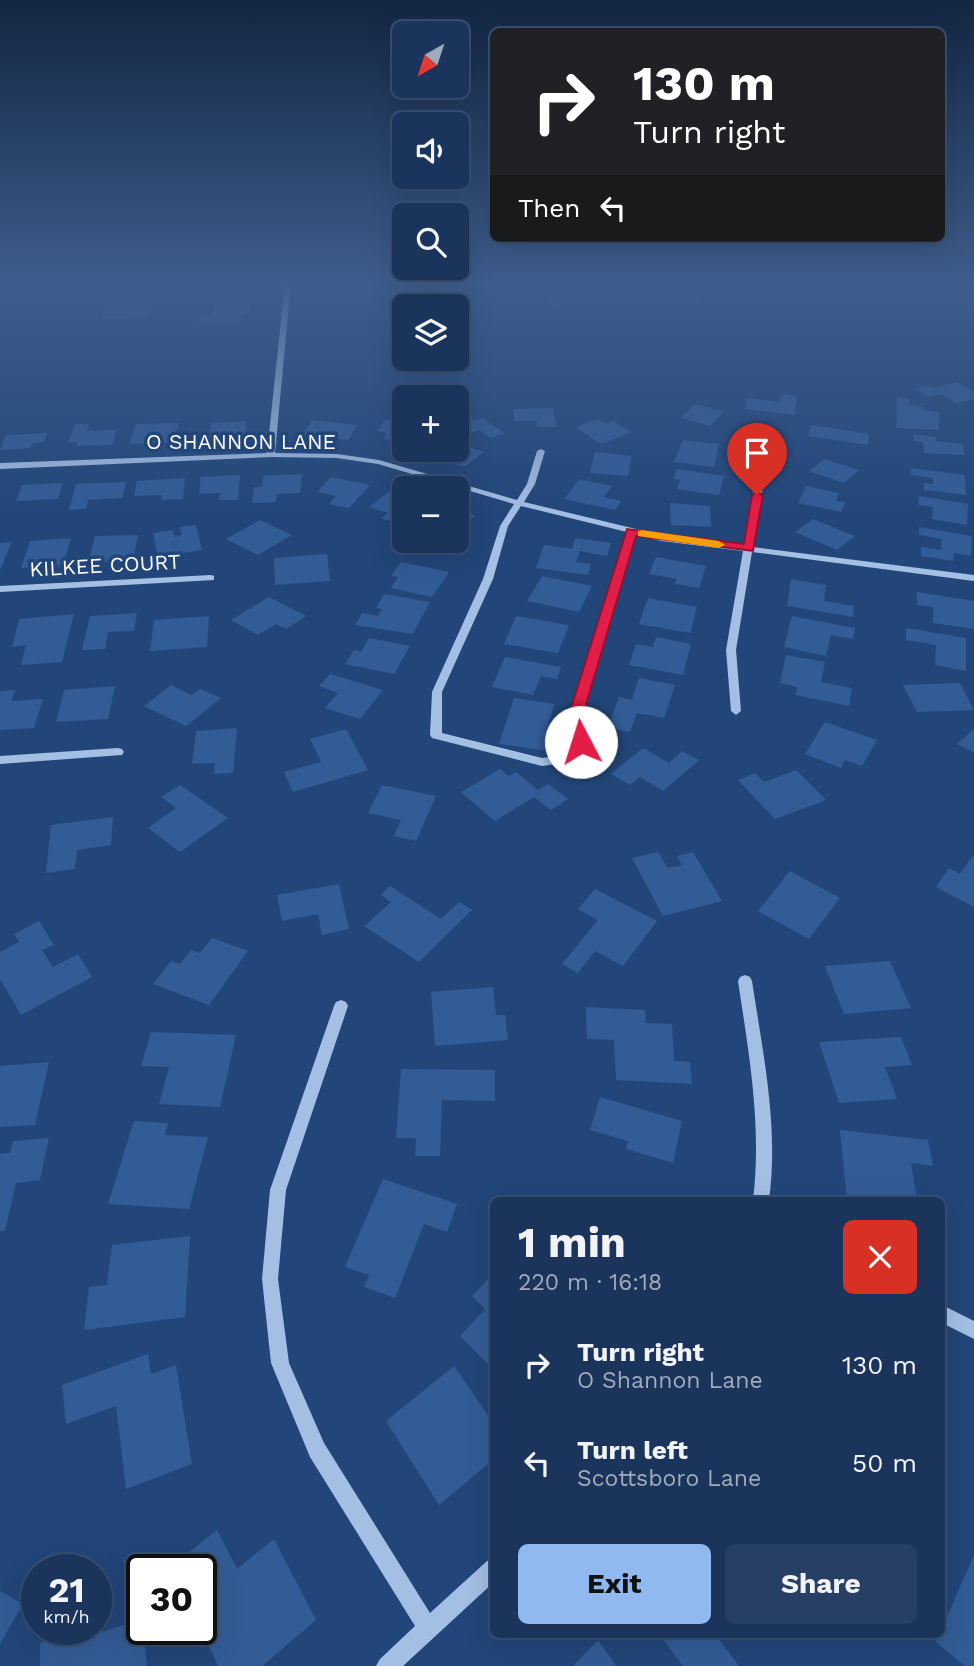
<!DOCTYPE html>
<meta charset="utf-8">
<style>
body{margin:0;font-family:"Work Sans",sans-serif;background:#273f64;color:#f1f3f6;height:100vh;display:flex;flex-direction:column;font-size:26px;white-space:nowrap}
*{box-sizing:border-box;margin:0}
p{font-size:23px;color:#9faabb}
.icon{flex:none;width:38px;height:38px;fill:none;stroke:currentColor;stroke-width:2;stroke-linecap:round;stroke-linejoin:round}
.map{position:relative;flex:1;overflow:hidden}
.side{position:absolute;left:490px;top:1197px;width:455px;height:441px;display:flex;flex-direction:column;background:#1a345b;border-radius:10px;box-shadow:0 7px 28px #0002,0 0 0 2px #384f71}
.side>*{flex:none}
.banner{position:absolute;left:490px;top:28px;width:455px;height:214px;border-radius:10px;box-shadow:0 7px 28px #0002,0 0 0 2px #384f71;background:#202124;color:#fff;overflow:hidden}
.needle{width:46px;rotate:219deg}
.buttons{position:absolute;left:392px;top:21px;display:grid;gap:14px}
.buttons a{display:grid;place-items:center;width:77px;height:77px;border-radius:10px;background:#1a345b;box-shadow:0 7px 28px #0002,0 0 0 2px #384f71;font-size:35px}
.speed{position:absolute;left:21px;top:1554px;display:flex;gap:14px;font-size:35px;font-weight:700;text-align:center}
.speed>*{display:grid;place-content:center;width:91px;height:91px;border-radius:50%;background:#1a345b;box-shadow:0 7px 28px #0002,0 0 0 2px #384f71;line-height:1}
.speed small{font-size:18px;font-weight:400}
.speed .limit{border:4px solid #111;border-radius:10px;background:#fff;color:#111}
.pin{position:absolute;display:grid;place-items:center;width:60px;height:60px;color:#fff;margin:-72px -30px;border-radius:50% 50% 50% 0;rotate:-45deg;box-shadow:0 0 7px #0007}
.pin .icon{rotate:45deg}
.me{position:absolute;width:77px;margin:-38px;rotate:355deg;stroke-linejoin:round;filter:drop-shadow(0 0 5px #0008)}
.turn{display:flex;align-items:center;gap:24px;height:147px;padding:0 28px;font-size:32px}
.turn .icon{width:91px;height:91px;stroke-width:2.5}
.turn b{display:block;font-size:49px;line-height:60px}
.then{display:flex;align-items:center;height:66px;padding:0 28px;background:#0003;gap:14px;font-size:26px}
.round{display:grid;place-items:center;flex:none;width:74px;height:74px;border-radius:10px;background:#273f64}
.headline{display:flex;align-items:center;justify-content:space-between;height:119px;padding:0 28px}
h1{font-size:42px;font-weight:700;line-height:52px}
.action{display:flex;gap:14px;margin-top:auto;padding:14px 28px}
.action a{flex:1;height:80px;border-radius:10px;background:#90b9f0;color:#111;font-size:28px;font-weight:700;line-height:80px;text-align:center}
.action a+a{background:#273f64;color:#f1f3f6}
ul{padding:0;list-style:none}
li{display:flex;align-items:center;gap:21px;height:98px;padding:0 28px}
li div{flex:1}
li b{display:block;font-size:26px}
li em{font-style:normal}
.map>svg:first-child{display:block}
</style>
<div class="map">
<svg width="974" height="1666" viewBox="0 0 974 1666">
<rect width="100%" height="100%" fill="#224679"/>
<path fill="#325c96" d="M57,282h36v2l-22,1 -2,6 -16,1z
M231,282h26v7l-26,2z
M327,282h49v2l-49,3z
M572,295l4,9h-9l1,3 -17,1 -5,-12z
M696,295l8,10 -12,1 -8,-10z
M238,299l12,2 -1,13 -8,1 -1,7 -42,2 2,-9h13l2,-15z
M154,300l-5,17 -48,2 6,-17z
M404,316v17l-9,1 -2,-17z
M957,382l17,10v7l-17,4 -16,-9 -11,3 -13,-8 12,-3 5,2z
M781,394l16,2 -2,19 -50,-6 2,-11 33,4z
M897,397l12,2v6l15,2v3l15,2v18l-43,-2z
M695,404l29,8 -14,14 -29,-8z
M553,408l3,19h-19v-6h-23l-1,-12z
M469,417l6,4 7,-3 23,15 -14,5 -12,-8 -18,7 -4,-3v-13z
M386,419l18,2v21l-21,-3 4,-6 -10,-2z
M598,419l7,5 8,-3 19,11 -31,12 -26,-17z
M312,420l45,5 -9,15 -45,-5z
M246,421l-1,18 -36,2 2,-18z
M179,423l-6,19 -44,2 7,-20z
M75,424h14l-2,7 30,-1 -5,15 -36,1 2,-4h-10z
M811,425l58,9 -1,11 -60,-9z
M47,433l-3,9 -12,1 -2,5 -30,2 6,-15z
M913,434l23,3v4l27,3 1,11 -40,-2 -1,-11 -9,-1z
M683,440l36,4 -5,23 -40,-5z
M457,443l27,9 -20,15 -35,-11 9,-6h19z
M595,452l37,4 -4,20 -38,-3z
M824,459l35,11 -15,13 -35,-12z
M911,468l54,7 1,20 -42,-5v-7l9,1v-6l-22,-3z
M677,469l47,7 -5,19 -42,-6 3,-9 -7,-1z
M302,474l-2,19 -23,1 -1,8 -24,1 2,-16h8l1,-11z
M240,475l-2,25h-19l1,-7 -21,1 2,-17z
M331,477l39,8 -21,23 -20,-4 7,-8 -19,-4z
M185,478l-2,21 -22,1 1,-5 -28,1 3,-15z
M579,479l33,7 -8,11 17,4 -6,9 -51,-11z
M126,482l-4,16 -34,2 -2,9 -17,1 7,-26z
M63,483l-5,16 -42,2 6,-16z
M806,486l33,7 -3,8 10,1 -5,10 -43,-9z
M391,490l13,4v21l-10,8 -13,-5 7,-5 -19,-6z
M919,496l49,8 -1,21 -35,-6 1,-12 -15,-2z
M670,503l40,3 1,21 -40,-2z
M457,510l18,6 -18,15z
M813,519l42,17 -18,14 -42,-18z
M260,520l32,15 -34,20 -32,-16z
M196,525l6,25 -44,7 -5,-24 20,-3 2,7 7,-2 -2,-8z
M919,527l53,9 -1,20 -17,-3 -1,8 -32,-5v-9l20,3 1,-11 -23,-4z
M138,535l-5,25 -45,3 7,-27z
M71,538l-8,27 -42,3 9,-27z
M575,538l36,5 -4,13 -27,-5 -4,11 15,2 -3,11 -52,-7 8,-23 28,4z
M12,542l-12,28v-27z
M327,554l3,27 -55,4 -1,-27z
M656,557l50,9 -7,22 -24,-4 2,-5 -28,-5z
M401,562l48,10 -17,25 -41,-9 7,-11 -7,-1z
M542,576l50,10 -13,26 -52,-11z
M791,579l35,6 -2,16 30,5 -1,11 -66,-11z
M917,592l57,9v28l-41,-6v-16l-16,-2z
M384,594l46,8 -17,32 -58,-9 7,-12 16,3 4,-7 -6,-1z
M269,597l37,19 -20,13 -10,-5 -18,11 -27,-15z
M648,598l49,9 -7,26 -51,-9z
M137,613l-3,18 -26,1 -3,17 -23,1 8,-34z
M74,614l-12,48 -41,3 5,-20 -14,2 7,-28z
M209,616l-2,31 -57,4 4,-31z
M516,616l53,9 -11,28 -54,-9z
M792,616l63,12 -2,11 -22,-4 -5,21 -42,-9z
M906,628l60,10v33l-31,-6 1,-20 -30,-5z
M656,637l35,7 -8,31 -54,-10 7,-21 17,3z
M369,638l41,8 -16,28 -49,-10 9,-14 7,2z
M786,655l39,7 -4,20 31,6 -3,18 -53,-11 1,-8 -17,-4z
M505,657l56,10 -4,12 -16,-3 -8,19 -41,-8z
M330,674l53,16 -23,29 -35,-11 13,-15 -19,-7z
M639,678l36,7 -11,33 -27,-5 -7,19 -22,-4 11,-31 13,3z
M960,683l14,27 -57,2 -14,-27z
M171,685l20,10 9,-6 21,9 -35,28 -42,-20z
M115,686l-7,33 -52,3 8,-32z
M15,690l-4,11 32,-2 -9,29 -34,2v-39z
M514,698l40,6 -7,27 18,3 -5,19 -61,-9z
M825,722l52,18 -15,26 -17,-6 -4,8 -36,-14z
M237,728l-4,45 -19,1 1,-11 -23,1 4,-33z
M346,729l22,41 -75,22 -9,-20 37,-10 -11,-23z
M974,729v24l-17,-9z
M643,748l26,15 13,-12 17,9 -36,31 -23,-14 -10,8 -19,-11z
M500,769l9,7 7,-4 22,18 10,-6 20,15 -17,11 -17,-13 -39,24 -34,-29z
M796,770l30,30 -51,19 -37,-39 17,-7 9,9z
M180,785l48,33 -48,34 -32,-24 28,-20 -15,-11z
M382,785l54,11 -20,45 -22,-5 7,-16 -33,-7z
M113,817l-2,28 -34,5 -2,19 -29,4 5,-48z
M658,852l10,16 14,-3 -5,-9 16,-4 29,49 -59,15 -31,-58z
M974,854v53l-38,-20 13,-19 11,6z
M790,871l50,27 -31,41 -51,-28z
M339,884l10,45 -27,6 -4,-21 -36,7 -5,-26z
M390,886l51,33 18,-17 13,8 -53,52 -55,-36 27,-24 -10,-7z
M595,889l62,32 -34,45 -28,-15 -17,22 -16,-9 36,-44 -20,-11z
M39,921l15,24 -12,5 11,17 25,-13 14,23 -71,38 -21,-36v-27l19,-10 -5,-8z
M212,938l36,13 -39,54 -56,-21 18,-23 9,3 11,-14 9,3z
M890,961l21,47 -67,6 -19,-48z
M493,987l3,28h9l3,25 -73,6 -4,-54z
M586,1007l59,3 1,13 26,1 2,37 16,1 2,22 -76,-4 -2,-40 -27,-1z
M151,1032l85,3 -16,72 -61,-3 10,-37 -28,-1z
M901,1037l11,28 -27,2 12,32 -58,4 -20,-61z
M49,1062l-14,63 -35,2v-61z
M401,1069l94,1v31l-53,-1 -2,56h-25l1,-18h-20z
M600,1097l82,24 -9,42 -47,-14 2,-8 -38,-11z
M134,1121l34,2 -3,12 43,2 -19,72 -81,-5z
M840,1130l88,10 5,26 -22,-3 6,37h-70z
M49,1138l-9,42 -24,3 -11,48h-5v-77l10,-1 3,-12z
M383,1179l74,25 -10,28 -23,-8 -29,74 -31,-11 5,-12 -24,-8z
M190,1236l-5,81 -101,13 5,-43 18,-2 5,-40z
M494,1273v97l-34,-34 25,-27 -13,-13z
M148,1354l3,20 25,-9 16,99 -66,25 -10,-83 -50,18 -4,-39z
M454,1366l40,58v35l-55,46 -53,-84z
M217,1530l20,39 37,-30 42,81 -54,46h-44l-17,-37v-59h-27l-2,-4z
M974,1555v111h-9l-29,-24z
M0,1591l23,13 -23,40z
M142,1619l5,47h-107v-23l42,-14h13v5z
M659,1634h56l24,32h-56z
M598,1640l18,26h-43z"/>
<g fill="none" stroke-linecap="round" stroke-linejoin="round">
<path fill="#a4bfe4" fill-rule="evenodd" d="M285,282h6l-16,171 62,1 42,6 138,40 10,-16 10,-33 4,-2 4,2 -10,33 -11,18 137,33 83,11 18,-104 4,-2 4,2 -17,105 221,28v6l-222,-29 -16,98 5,61 -5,4 -5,-4 -5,-61 17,-99 -82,-10 -25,-7 -53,174 5,28 -3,13 -21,14 -22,3 -110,-28 -2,-3 2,-43 51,-113 17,-53 14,-22 -136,-40 -41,-6 -66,-1 -271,12v-6l267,-10zM521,506l106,26 -54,176 3,28 -2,11 -13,8 -19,3 -100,-25v-41l51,-113 15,-53z
M211,575l3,1v4l-214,12v-6z
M118,748l4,1 2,3 -2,3 -122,9v-8z
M745,975l5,2 2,4c11,73 27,146 17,219h-16c9,-74 -4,-146 -15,-219l2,-4z
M341,1000l5,2 2,4 -62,184 -8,89 11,84 35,80 106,170 57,-52 7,-3v24l-91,84h-27l4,-7 35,-33 -105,-169 -39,-94 -9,-84 8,-89 64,-184 2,-4z
M942,1305l32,16v18l-32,-16z"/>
</g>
<linearGradient id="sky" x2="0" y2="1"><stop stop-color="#132643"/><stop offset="0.55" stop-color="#3e5d8c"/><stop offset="1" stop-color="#3e5d8c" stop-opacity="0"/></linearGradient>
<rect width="974" height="515" fill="url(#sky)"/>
<path fill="#e11d48" stroke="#92132f" stroke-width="2" d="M757,492l6,3 -10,56 -117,-15 -51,172 4,34 -8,5 -5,-2 -5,-37 56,-179 117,15 8,-49z"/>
<path fill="#f59e0b" d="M642,530l77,11 6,4 -6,3 -81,-12v-5z"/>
<g text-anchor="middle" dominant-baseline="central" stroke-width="7" stroke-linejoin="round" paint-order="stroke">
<g font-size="21" fill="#fff" stroke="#224679">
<text x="241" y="441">O SHANNON LANE</text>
<text transform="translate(105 565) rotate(-3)">KILKEE COURT</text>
</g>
</g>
</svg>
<div class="buttons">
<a><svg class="needle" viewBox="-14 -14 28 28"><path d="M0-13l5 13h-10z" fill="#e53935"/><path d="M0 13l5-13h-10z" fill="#9faabb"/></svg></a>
<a><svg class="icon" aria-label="sound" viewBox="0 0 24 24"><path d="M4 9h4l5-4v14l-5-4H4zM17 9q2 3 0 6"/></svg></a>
<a><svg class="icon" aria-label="search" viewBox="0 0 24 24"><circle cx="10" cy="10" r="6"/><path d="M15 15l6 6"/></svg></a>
<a><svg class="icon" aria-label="layers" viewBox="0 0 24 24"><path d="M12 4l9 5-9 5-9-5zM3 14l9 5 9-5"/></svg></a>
<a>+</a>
<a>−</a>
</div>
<div class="speed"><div>21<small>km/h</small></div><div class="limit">30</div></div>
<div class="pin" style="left:757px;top:495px;background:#d93025"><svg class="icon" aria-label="arrive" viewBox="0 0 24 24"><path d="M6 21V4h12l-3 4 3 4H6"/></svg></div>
<svg class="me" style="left:581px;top:742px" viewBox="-20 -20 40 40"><circle r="19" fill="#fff"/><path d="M0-13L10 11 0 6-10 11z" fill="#e11d48"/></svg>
<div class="banner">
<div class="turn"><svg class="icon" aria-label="right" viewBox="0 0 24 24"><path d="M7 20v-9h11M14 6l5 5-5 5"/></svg><div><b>130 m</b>Turn right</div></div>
<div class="then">Then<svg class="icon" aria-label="left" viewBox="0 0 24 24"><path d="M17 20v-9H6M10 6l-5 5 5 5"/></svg></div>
</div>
<section class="side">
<div class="headline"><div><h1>1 min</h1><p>220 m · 16:18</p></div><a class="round" style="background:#d93025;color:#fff"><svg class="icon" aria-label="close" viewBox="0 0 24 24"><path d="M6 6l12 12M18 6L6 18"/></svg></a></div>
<ul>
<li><svg class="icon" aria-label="right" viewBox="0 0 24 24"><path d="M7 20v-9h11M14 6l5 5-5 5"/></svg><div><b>Turn right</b><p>O Shannon Lane</p></div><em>130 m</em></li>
<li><svg class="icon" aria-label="left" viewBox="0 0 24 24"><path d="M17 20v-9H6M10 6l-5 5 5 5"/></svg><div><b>Turn left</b><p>Scottsboro Lane</p></div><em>50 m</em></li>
</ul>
<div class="action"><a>Exit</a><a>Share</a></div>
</section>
</div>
